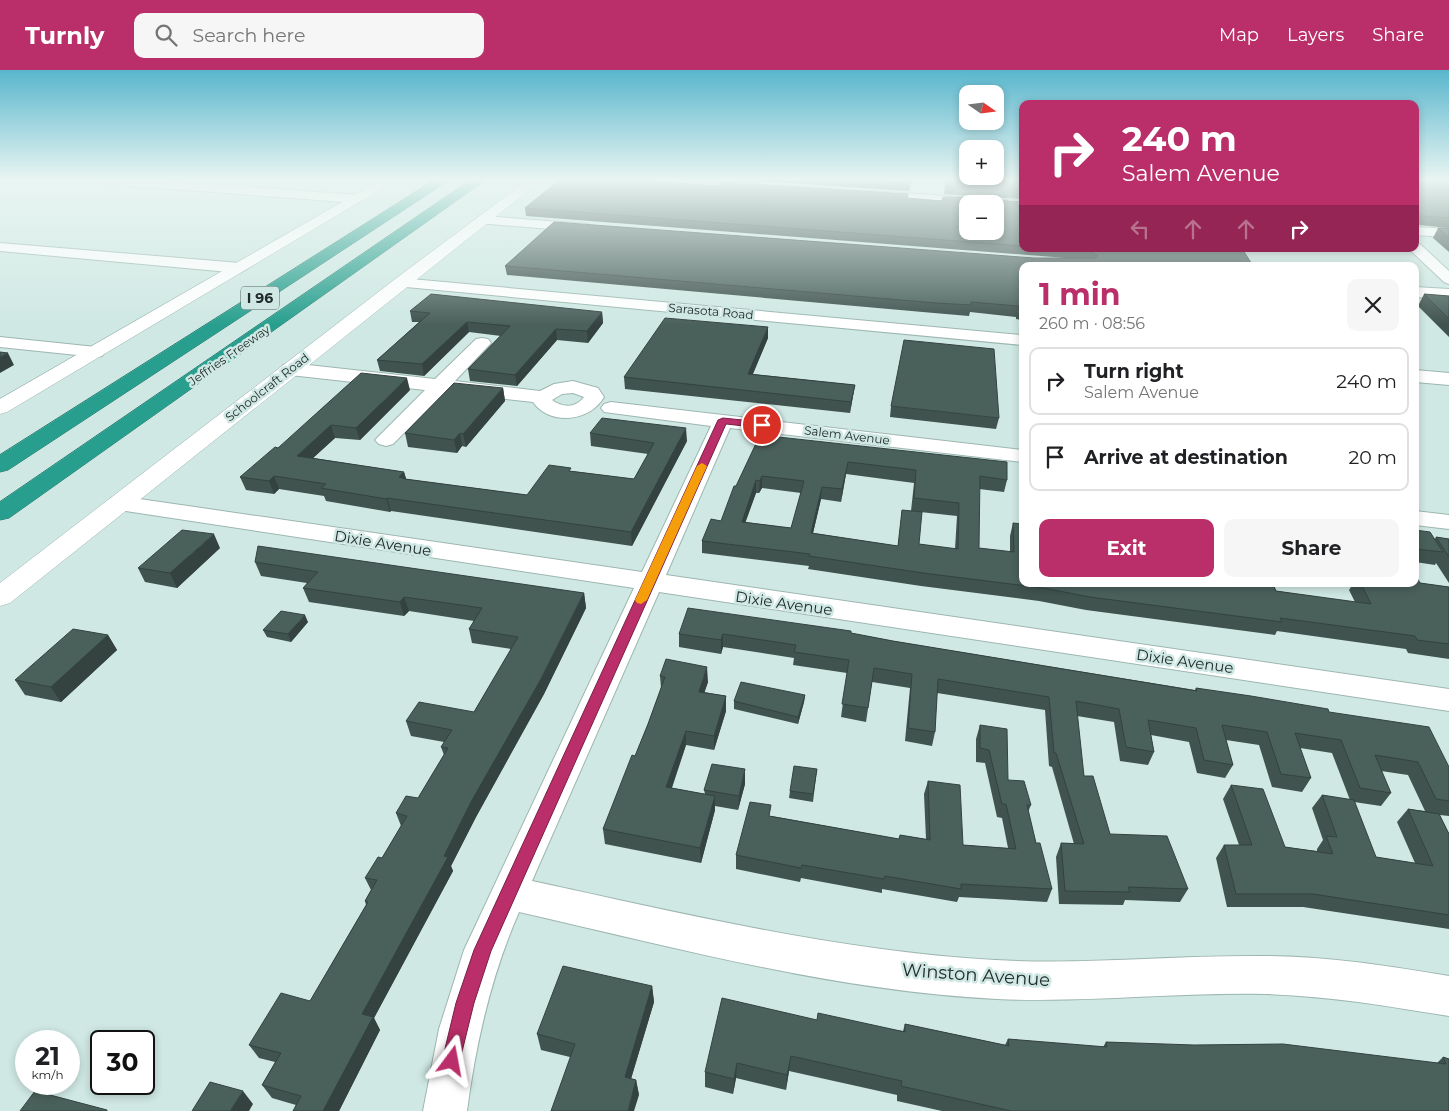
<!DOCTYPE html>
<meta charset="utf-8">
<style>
body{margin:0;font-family:Montserrat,sans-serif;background:#f6f6f6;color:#202124;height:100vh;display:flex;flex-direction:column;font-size:19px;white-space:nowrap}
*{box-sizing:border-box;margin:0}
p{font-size:16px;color:#757577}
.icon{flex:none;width:28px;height:28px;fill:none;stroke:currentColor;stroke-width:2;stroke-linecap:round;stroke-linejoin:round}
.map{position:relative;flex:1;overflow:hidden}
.panel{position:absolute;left:1019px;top:192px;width:400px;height:325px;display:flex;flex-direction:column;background:#fff;border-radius:10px;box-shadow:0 2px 8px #0003}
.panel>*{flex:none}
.top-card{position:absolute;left:1019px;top:30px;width:400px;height:152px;border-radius:10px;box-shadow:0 2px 8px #0003;background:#ba2f69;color:#fff;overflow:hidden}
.needle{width:32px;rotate:104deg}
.controls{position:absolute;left:959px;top:15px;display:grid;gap:10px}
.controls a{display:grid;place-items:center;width:45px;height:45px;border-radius:10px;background:#fff;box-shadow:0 2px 8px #0003;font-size:25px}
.speed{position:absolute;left:15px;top:960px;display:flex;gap:10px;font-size:25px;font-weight:700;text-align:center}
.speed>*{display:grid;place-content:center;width:65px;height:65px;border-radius:50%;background:#fff;box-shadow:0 2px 8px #0003;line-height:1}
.speed small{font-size:12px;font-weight:400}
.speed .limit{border:2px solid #111;border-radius:8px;background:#fff;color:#111}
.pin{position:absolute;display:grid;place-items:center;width:42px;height:42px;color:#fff;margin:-21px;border:2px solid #fff;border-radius:50%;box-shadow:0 1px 5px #0007}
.me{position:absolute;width:55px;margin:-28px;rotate:13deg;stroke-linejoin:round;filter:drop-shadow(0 0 4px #0008)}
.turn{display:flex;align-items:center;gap:18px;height:105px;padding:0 20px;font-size:22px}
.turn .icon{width:65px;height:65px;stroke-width:2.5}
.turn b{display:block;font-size:35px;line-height:42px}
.lanes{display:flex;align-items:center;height:48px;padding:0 20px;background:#0003;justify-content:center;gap:25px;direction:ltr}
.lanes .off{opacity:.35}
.round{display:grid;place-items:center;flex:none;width:52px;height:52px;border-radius:10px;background:#f6f6f6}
.head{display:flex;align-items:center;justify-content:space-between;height:85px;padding:0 20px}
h1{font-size:30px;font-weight:700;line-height:38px;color:#ba2f69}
.cta{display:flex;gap:10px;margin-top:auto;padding:10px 20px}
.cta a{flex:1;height:58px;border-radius:10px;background:#ba2f69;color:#fff;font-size:20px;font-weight:700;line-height:58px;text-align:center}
.cta a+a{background:#f6f6f6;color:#202124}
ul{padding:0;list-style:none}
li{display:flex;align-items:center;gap:15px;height:68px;margin:0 10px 8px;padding:0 10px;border:2px solid #e0e0e0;border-radius:10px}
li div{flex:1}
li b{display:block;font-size:19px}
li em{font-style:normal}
header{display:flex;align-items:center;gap:30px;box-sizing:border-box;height:70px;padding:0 25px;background:#ba2f69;color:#fff}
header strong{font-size:24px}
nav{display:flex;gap:28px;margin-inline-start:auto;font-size:18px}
.search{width:350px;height:45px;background:#f6f6f6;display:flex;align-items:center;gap:12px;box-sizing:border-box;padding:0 18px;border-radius:10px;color:#757577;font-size:19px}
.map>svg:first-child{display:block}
</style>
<header>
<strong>Turnly</strong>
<div class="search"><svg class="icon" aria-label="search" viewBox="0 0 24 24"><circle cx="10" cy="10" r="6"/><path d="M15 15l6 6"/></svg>Search here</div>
<nav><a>Map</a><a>Layers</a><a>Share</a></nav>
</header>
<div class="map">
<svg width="1449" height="1041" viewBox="0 0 1449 1041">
<rect width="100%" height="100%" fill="#cfe8e3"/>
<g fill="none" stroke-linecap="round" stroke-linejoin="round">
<g stroke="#9db6b0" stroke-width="2">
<path id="minor" d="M86,109h58l214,16 6,4 -6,4 -266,-20z
M635,109h62l58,4 6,4 -6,4 -114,-8z
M871,121l151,10v8l-27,-2v-3l-27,1 -101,-7 -2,-3z
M483,146l104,8 7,4 -7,4 -109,-9 -2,-3 2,-3z
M1415,157l34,2v8l-34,-2z
M0,173l240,20 8,5 -8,5 -240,-22z
M1415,173l5,1 29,27v13l-5,-2 -34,-32 5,-1z
M400,208l622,57v10l-627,-59 -3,-3z
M1415,217l34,2v10l-34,-2z
M0,267l96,10 6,1 3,4 -3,4 -6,1 -96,-10z
M482,268l6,1 3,4 -36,38 85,10 14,-7 19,-3 25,7 6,9c-14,25 -55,29 -71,5l-88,-10 -52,52 -7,2 -7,-2 -4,-4 50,-50 -135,-15 -7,-2 -2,-4 2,-4 7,-2 145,16 41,-40zM573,323l11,4c-8,11 -21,11 -32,3l10,-6z
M1415,300l34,3v12l-34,-3z
M611,332l411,48v12l-292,-34 -64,147 783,114v22l-790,-119 -127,289c153,33 306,70 463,79 90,5 179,-5 269,-4 62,0 124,10 185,20v40c-61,-10 -121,-20 -183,-22 -90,-2 -179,9 -269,5 -162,-8 -320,-51 -478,-87 -28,64 -43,130 -52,199h-44l16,-82 25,-79 170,-362 -515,-78 -8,-2 -4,-5 4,-5 8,-2 523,76 69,-146 -107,-14 -3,-4 3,-4z
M1415,441l34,4v14l-34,-4z"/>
</g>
<g stroke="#9db6b0" stroke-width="1">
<path id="secondary" d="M382,109h16l-391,233 -7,2v-15z
M529,109h14l-533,424 -10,3v-23l394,-303z"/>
</g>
<g stroke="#26766b" stroke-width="1">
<path id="motorway" d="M436,109h15l-443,291 -8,2v-17z
M472,109h15l-478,339 -9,2v-18z"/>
</g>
<use href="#minor" fill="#fff" fill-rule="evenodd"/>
<use href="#secondary" fill="#fff" fill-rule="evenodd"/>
<use href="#motorway" fill="#289f8e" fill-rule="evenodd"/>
</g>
<path fill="#40534e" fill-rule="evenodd" d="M730,109h182l-3,12z
M1022,109v22v-2l-78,-5 1,-8z
M1415,109l4,1 30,-1v49l-30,-3 -4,-3z
M655,112l287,19 54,-1 26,2v47h216l-216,17v54l-6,-1v-2l-46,-5 -1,4 -35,-3 -427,-38 -2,-9 561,-8 -540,-42 -1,-8z
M1438,158h11v24l-16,-14z
M1424,224l25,2v41l-31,-31z
M410,241l192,1 1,11 -15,20 -31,-3 -40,46 -47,-5 -2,-12 33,-33 -32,-4 -45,44 -44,-5 -3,-11 42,-38h-7z
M768,268l-15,36 102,11 -2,11 -3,17 -225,-24 -1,-12z
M503,318l2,13 -39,46 -4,-1 -5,7 -49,-6 -3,-14z
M410,320l-50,50 -25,-2 -22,20 91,14 2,7 121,16 44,-24 63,8 14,-25 -57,-8 -1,-13 97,8 -55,105 -241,-35 -1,1 -64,-11 -2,-5 -45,-7 -5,5 -28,-4 -6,-13 38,-29z
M891,336l108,12 -3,11 -106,-12z
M760,365l247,45 -3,12 -25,-3v59l31,4v-16l3,-13 9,61h251l3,7 79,11 -6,-12 4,-6 67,-1 29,4v72l-41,-6 -2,-4 -129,-18 -2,4 -189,-25 -47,-9 -118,-15 -113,-17 1,-3 -107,-13v-12l19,-20zM846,404l68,9 -3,28 46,5 -2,33 -36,-5 -17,-34 -4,36 -85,-13 8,-34 20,3zM762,418l39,5 -10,35 -46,-6 11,-29h3z
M1415,460l20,9 1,-2 13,2v44l-13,-20 -1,2 -20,-3z
M220,478l-43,40 -32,-6 -7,-14z
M255,492l329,31 2,15 -42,86 -68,123 -25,49 2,5 -79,147 6,12 -41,81h-46l3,-6 -24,-7 -10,-13 13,-23 -16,-4 -10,-13 61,-44 56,-96 -1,-4 6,-11 -6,-12 17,-20 19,-32 -5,-13 22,-15 26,-43 -3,-8 3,-5 -33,-6 -5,-15 68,-9 37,-63 -39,-6 -3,-14 5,-8 -65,-10 -5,5 -95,-14 -6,-14 4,-5 -46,-7z
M308,552l-17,20 -24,-5 -4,-7z
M851,563l42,8 302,49 1,-2 133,24 120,55v49l-9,-1 9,19v95l-146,-22h-76l-11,-49 8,-13h15l-16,-46 8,-14 54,62 32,4v-2l6,-9 -11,-32 10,-13 28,5 -18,-47 -32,-5 11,30 -9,14 -30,-5 -13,-42 -33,-5 7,25 -8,13 -28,-5 -8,-31 -38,-7 3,17 -6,13 -28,-4 -6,-39 -37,-6 7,60 26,58 78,55 -8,13 -55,-2 -2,5 -64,-1 -3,-47 5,-14 13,1 -22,-77 -3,-1 -4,-56 -108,-17 -2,39 -3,14 -27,-5 5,-53 -38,-6 -6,40 -25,-5 6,-44 -54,-8 1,-7 -71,-11 -2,7 -42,-7v-13zM1381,701l27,4 17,36 -17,-2 -11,13 18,41 -39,-6 -22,-55 27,4 10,-13z
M108,565l9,15 -56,52 -36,-7 -10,-15z
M660,606l48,6 -4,10 22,4v15l-12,39 -28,-5 -14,43 33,6 -1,-4 41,-21v15l-7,26 -23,-4v4l-14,53 -96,-19 -2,-15 32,-73 13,-32 13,-36z
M805,625l-1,7 -6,22 -64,-15v-8z
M980,655l28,55 23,25 -3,7 8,31 16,46 -5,13 -88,-5 -2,5 -75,-13v4l-81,-15 -1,4 -64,-13v-14l35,-39 128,23 1,-4 26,4 -2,-45 4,-13 35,64 45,3 -6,-30 -5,-1 -12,-54 -9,-1v-23z
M817,699l-4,33 -24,-4 1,-7z
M652,916l2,16 -23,77 5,1 3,15 -69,-38 -29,-7 -4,-16z
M817,950l86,11 2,-7 100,21 3,-6 95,8 3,-5 331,21 6,-6 6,2v52h-507l-45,-10v-6l-108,-24 -3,19 -50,-12 -3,16 -28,-7v-15z"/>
<path fill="#344340" d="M602,242l1,11 -15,20 -1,-12z
M467,252l2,10 -45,44 -2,-12z
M768,257v11l-20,47v-11z
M556,259l1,11 -40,46 -2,-11z
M8,283l6,12 -14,8v-16z
M407,308l3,12 -50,50 -4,-12z
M855,315l-2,11 -3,17 1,-11z
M503,318l2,13 -39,46 -3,-13z
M331,355l4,13 -34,31 -4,-13z
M686,358l1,13 -55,105 -1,-14z
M460,363l2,13 -5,7 -3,-13z
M848,392l-2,12 -5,28 1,-13z
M404,402l4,13 -9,-8z
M274,406l5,13 -5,5 -5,-13z
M762,406v12l-3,5 1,-12z
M756,410v13l-15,42 1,-13z
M822,417l-1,12 -11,47 1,-13z
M387,428l4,13 -1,1 -4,-13z
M214,464l6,14 -43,40 -7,-15z
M584,523l2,15 -42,86 -68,123 -25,49 2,5 -79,147 6,12 -41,81h-16l39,-97 109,-212z
M404,527l5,14 -5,5 -4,-14z
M305,545l3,7 -17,20 -3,-8z
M723,564v13l-2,7v-14z
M108,565l9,15 -56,52 -10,-15z
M707,597l1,15 -8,24 -1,-14z
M805,625l-1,7 -6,22v-7z
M726,626v15l-12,39v-14z
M686,661v14l-19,56 -1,-14z
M745,699v15l-7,26 1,-14z
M715,726v14l-14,53 -1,-15z
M652,916l2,16 -27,90 -2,-15z
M791,986l-2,15 -3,19 1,-15z
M737,993l-1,15 -3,16 1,-15z
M636,1010l3,15 -5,16h-6z
M243,1021l10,13 -4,7h-19z"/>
<path fill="#4a605b" stroke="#344340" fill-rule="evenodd" d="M561,109h93l-3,2 67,5 3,-4 187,12 -1,4 35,3 1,-4 52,1 1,2 26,2v44l-497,-38zM968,134h27v27h-27z
M845,109h66l-1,5z
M947,109h75v12l-77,-5z
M1415,109l4,1 30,-1v39l-26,-2 -8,-7z
M554,152l480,36h62l2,-2 -8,-5 -28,-2h176v1h5l10,16h-231v44l-3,-1 -1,-3 -47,-4v3l-35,-2 -431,-37z
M1438,158h11v10z
M431,224l171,18 -15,19 -31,-2 -41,46 -47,-6 42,-43 -43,-4 -45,42 -45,-4 53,-47 -20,-2z
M1424,224l25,2v23z
M665,248l103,9 -20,47 107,11 -4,17 -227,-25z
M904,270l90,9 5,69 -108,-12z
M0,282l8,1 -8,4z
M361,303l46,5 -51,50 -25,-3 -34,31 107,16 -5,5 6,2 122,16 22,-30 22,3 -2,3 65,8 20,-36 -64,-10 12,-15 84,10 -55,104 -244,-34 -1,1 -65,-11 5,-4 -52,-8 -5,5 -29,-4 35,-30 3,1z
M454,313l49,5 -40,46 -3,-1 -6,7 -49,-7z
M760,365l247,27v18l-27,-4 -1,72 35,4 -1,-29 9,1v60h157l9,1 -1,-1h86l3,7 95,13 -10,-20h54v-10l5,9 29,4v57l-32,-4 -2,-4 -135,-18 2,4 -192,-25 -47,-9 -120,-15 -114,-17 1,-2 -108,-13 9,-22 10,2 13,-35h2zM848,392l68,8 -2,28 45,5 -1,46 -39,-5 3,-32 -20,-2 -4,36 -87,-13 11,-46 20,2zM762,406l42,5 -13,47 -49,-6 14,-42 4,1z
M182,460l32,4 -44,39 -32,-5z
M1415,460l15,2 13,20 -28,-3z
M1436,467l13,2v18z
M258,476l326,47 -43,86 -70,123 -27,54 4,1 -86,157 11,3 -50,94h-30l8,-15 -39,-11 19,-32 -32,-8 32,-52 29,8 58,-99 -3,-1 12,-21 -12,-2 13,-21 4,1 25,-42 -11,-3 10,-17 12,2 30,-50 -7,-1 11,-17 -46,-9 13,-19 55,10 44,-75 -49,-8 13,-21 -78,-11 -4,5 -97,-14 15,-16 -63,-10z
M688,538l163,23v2l42,8 304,50 -1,-3 55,8 77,13 1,3 100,15 20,40v34l-13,-2 -18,-37 -43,-7 16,38 -31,-5 -19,-48 -46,-7 16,45 -30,-4 -14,-42 -45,-7 11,40 -29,-5 -8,-32 -48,-8 6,32 -28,-5 -7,-38 -43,-8 8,75h9l17,58 57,2 21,53 -60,-2 2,5 -65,-1 -4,-48 23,1 -28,-91h-2l-5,-56 -111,-18 -3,53 -27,-4 4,-54 -38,-6 -6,40 -26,-4 7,-44 -55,-8 2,-7 -73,-11 -2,6 -42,-6z
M281,541l24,4 -17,19 -25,-4z
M73,559l35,6 -57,52 -36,-7z
M666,589l41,8 -8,25 27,4 -12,40 -28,-5 -20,56 49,9 -15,52 -97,-19 29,-74 3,1 13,-32 17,-47 -5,-1z
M741,612l64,13 -7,22 -64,-16z
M980,655l27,4 1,51 16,1 7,24h-4l9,38h4l12,46 -91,-5v5l-76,-13 -1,3 -82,-14 -1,3 -65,-13 14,-53 21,3 -2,11 130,23 1,-4 30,5 -2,-59 32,4 3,60 53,4 -10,-45h-4l-13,-54 -9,-2z
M712,694l33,5 -6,27 -35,-6z
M794,696l23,3 -4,25 -23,-3z
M1231,715l32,4 22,58 48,7 -7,-18 11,1 -15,-42 32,5 22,57 57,9 -25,-57 31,5 10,20v81l-136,-21h-77l-12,-49h28z
M563,896l89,20 -27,91 11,3 -8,31h-77l24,-67 -38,-10z
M722,928l95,22 1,-7 87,19v-8l104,22 -1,-7 99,8 -1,-5 88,3 89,-1 163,20 -3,-7 6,2v52h-438l-110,-25 1,-5 -111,-25 -4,19 -50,-12 -3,16 -29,-7z
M210,1012l33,9 -13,20h-38z
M35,1021l72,19v1h-87z"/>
<linearGradient id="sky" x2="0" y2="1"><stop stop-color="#59b6cd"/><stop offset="0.43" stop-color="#e9f5f2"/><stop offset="1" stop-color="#e9f5f2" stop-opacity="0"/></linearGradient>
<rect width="1449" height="255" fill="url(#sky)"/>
<path fill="#ba2f69" stroke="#791f44" d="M723,348l39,4 4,3 -4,3 -36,-4 -235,527 -17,52 -16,65 -6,2 -7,-2 -3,-7 14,-58 18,-53 244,-530z"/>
<path fill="#f59e0b" d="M702,393l5,3 -60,134 -6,4 -4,-1 -2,-3 62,-134z"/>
<g text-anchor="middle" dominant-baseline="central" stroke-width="5" stroke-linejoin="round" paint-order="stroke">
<g font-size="12" fill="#212b29" stroke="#cfe8e3">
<text transform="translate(711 241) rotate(5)">Sarasota Road</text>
<text transform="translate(229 285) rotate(-35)">Jeffries Freeway</text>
<text transform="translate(267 317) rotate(-38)">Schoolcraft Road</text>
<text transform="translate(847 365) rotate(7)">Salem Avenue</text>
</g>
<rect fill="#cfe8e3" stroke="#556461" stroke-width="1" x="241" y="216.5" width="38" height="23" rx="4"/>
<g font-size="14" font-weight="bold" fill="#212b29">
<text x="260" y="228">I 96</text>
</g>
<g font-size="15" fill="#212b29" stroke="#cfe8e3">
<text transform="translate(383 473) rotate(9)">Dixie Avenue</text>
<text transform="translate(784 533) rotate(8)">Dixie Avenue</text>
<text transform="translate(1185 591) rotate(8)">Dixie Avenue</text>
</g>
<g font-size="18" fill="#212b29" stroke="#cfe8e3">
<text transform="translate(976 905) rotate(4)">Winston Avenue</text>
</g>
</g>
</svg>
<div class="controls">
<a><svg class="needle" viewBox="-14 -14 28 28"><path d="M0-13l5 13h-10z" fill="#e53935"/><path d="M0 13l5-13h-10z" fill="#757577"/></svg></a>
<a>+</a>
<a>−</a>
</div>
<div class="speed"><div>21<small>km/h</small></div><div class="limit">30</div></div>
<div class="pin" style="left:762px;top:355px;background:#d93025"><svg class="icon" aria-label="arrive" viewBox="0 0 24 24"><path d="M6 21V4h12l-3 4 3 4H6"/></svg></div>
<svg class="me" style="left:452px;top:991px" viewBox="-20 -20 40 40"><path d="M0-17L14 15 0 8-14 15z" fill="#ba2f69" stroke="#fff" stroke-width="4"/></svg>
<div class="top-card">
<div class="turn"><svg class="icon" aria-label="right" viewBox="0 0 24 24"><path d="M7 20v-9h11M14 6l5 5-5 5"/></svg><div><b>240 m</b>Salem Avenue</div></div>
<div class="lanes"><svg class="icon off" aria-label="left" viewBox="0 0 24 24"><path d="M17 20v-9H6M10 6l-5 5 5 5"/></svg><svg class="icon off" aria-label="ahead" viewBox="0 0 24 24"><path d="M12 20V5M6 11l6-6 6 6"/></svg><svg class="icon off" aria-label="ahead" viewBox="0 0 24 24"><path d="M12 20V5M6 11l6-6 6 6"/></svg><svg class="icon" aria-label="right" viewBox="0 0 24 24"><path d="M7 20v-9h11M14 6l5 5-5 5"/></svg></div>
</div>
<section class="panel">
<div class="head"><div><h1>1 min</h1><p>260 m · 08:56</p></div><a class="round"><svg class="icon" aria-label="close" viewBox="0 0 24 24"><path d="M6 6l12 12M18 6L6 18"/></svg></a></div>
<ul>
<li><svg class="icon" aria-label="right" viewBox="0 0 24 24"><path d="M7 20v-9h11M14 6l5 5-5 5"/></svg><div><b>Turn right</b><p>Salem Avenue</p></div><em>240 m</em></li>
<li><svg class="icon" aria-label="arrive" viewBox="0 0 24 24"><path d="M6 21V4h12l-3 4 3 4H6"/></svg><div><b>Arrive at destination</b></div><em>20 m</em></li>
</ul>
<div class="cta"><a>Exit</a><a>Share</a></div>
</section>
</div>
